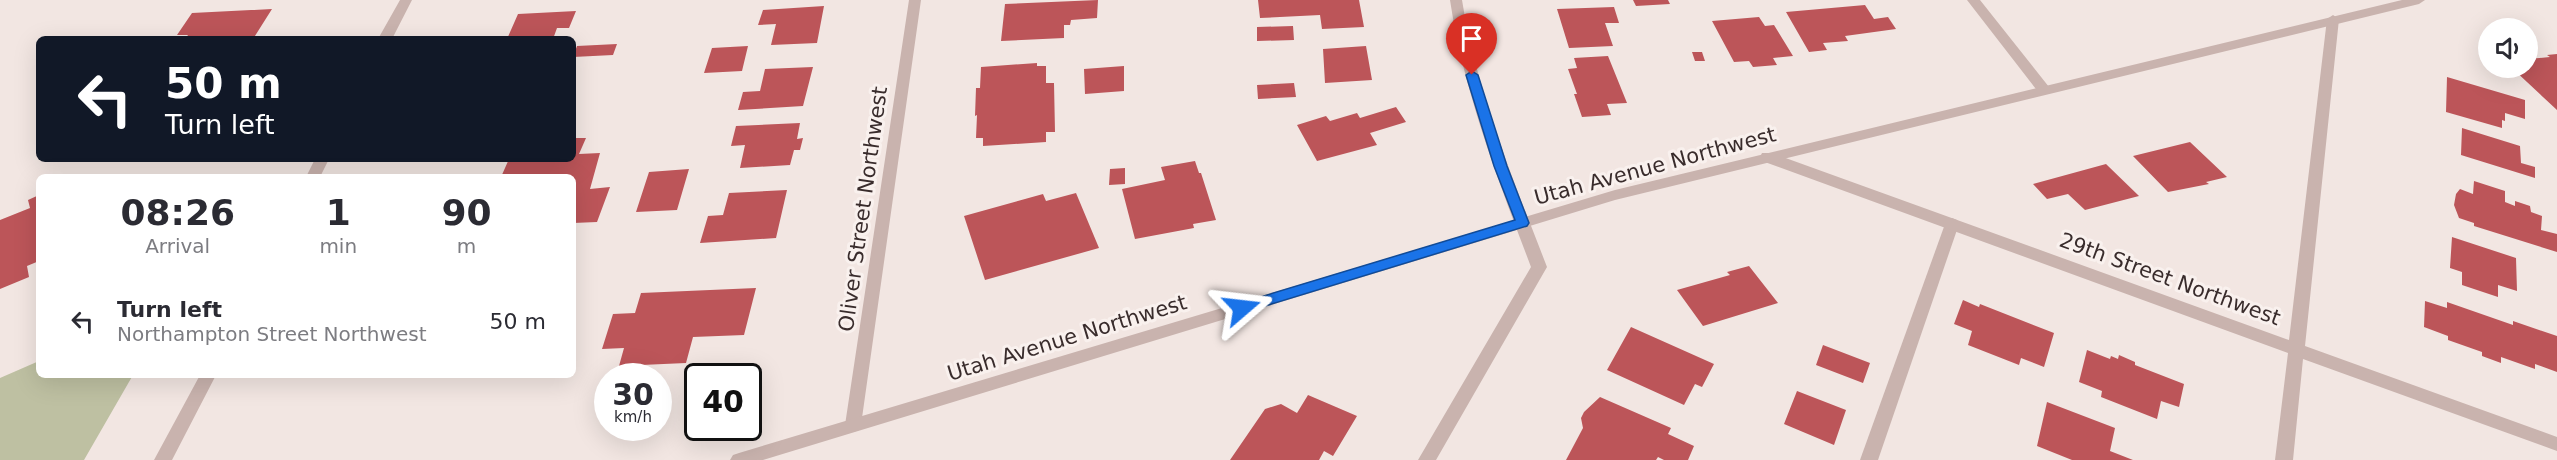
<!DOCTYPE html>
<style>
body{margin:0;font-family:"DejaVu Sans",sans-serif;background:#f7f7f7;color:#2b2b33;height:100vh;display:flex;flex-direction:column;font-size:22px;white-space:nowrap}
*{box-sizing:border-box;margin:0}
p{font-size:20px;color:#7c7c81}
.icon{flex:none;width:33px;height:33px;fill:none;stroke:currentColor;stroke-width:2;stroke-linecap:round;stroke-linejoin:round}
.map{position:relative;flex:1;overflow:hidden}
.sheet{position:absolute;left:36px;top:174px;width:540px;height:204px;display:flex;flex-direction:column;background:#fff;border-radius:9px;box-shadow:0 6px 24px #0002}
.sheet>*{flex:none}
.top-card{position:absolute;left:36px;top:36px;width:540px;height:126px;border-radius:9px;box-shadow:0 6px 24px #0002;background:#111827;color:#fff;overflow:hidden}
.fabs{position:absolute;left:2478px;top:18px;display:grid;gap:12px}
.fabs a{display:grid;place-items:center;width:60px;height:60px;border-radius:50%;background:#fff;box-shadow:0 6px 24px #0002;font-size:30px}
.speed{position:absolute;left:594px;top:363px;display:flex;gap:12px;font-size:30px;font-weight:700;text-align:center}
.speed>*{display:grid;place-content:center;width:78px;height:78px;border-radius:50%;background:#fff;box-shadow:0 6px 24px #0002;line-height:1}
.speed small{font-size:15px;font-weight:400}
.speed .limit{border:3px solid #111;border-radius:9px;background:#fff;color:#111}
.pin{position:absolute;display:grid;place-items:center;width:51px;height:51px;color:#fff;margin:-62px -26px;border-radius:50% 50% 50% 0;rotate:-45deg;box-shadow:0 0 6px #0007}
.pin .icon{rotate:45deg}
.me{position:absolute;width:66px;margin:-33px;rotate:73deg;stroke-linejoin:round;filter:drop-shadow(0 0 4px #0008)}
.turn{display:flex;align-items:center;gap:21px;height:126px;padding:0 30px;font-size:27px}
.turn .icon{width:78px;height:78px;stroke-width:2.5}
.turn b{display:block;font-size:42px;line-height:51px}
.eta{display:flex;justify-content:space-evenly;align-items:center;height:102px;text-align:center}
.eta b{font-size:36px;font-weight:600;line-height:42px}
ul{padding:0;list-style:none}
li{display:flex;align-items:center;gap:18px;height:90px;padding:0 30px}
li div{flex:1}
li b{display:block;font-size:22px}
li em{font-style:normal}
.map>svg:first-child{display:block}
</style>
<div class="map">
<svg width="2557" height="460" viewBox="0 0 2557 460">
<rect width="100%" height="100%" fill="#f2e6e2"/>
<path fill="#bec0a2" d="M39,361v14h94l-49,85h-84v-82z"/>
<path fill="#bc5559" d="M1098,0l-1,18 -26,2 -1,5h-6v13l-63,3 4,-37z
M1258,0h101l5,27 -42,2 -2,-14 -60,3z
M1633,0h35l2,4 -34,2z
M1865,5l9,14 14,-2 8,12 -51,7 3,5 -25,2 4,7 -18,2 -23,-40z
M824,6l-7,37 -46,2 5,-21 -18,1 5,-15z
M1614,7l5,16h-14l8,23 -44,2 -12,-39z
M272,9l-19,30h-68l3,-4h-11l15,-22z
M576,11l-7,17h-12l-4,11h-46l11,-25z
M1759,17l6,9 9,-1 19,31 -20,2 4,7 -24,2 -4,-6 -15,1 -22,-41z
M1293,26l1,14 -37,1v-14z
M617,44l-4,11 -40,2 4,-11z
M748,46l-6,25 -38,2 8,-25z
M1366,46l6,34 -47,3 -2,-34z
M1692,52h10l3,9h-10z
M2557,54v56l-45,-42h16v-9l22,-2 -3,-2z
M1608,56l19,47 -20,1 4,11 -29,2 -8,-23h3l-9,-25 9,-1 -3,-10z
M1037,63v3h9v17h8l1,49h-9v10l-63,4v-8h-7l1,-23 -2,1 1,-28h4l1,-21z
M1124,66v25l-39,3 -1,-25z
M813,67l-10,39 -65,4 5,-18 17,-1 5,-22z
M2447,77l78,23v19l-20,-6v8l-3,-1v8l-56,-16z
M1294,83l2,14 -38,2 -1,-14z
M1396,107l10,15 -36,11 7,12 -60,16 -20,-36 29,-9 4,5 27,-8 3,5z
M800,123l-3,16 6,-1 -3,12h-6l-4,15 -50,3 5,-23 -14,1 5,-20z
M2462,128l58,18 1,17 14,4v11l-74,-23z
M573,138h13l-7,16 21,-1 -10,36 20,-2 -13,35 -24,1v-46h-72l8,-18h64z
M2190,142l37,35 -21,5 3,2 -41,8 -35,-36z
M1195,161l4,12h2l15,47 -23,4 1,4 -59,11 -13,-50 43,-9 -4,-13z
M2106,164l33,32 -54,14 -17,-16 -21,5 -14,-15z
M1125,168v16l-16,1 1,-16z
M689,169l-12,41 -41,2 13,-40z
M2474,181l31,10v11l10,4v-5l15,5 1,6 11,4 -1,14 16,4v18l-83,-26v-3l-15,-5 -5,-13 2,-11 4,-5 13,5z
M787,190l-11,48 -76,5 8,-27 15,-1 6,-22z
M1076,193l23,55 -114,32 -21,-64 79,-22 3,7z
M39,195v66l-12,5 2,11 -29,12v-69l30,-12 -2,-8z
M2452,237l64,21 1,33 -19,-6v12l-36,-12v-13l-12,-4z
M1749,266l29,37 -75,23 -26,-36 53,-15 -3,-3z
M756,288l-12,47 -51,2 -7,26 -67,3 5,-18 -22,1 11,-35 22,-1 6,-20z
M1963,300l16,7 1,-3 74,29 -10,34 -23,-9 -2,7 -51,-20 4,-14 -18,-7z
M2425,301l22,7v-6l66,23v-4l44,15v36l-22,-8v5l-34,-12v6l-19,-7v-4l-34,-12v-4l-24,-9z
M1631,327l83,37 -12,23 -7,-3 -11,21 -77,-35z
M1823,345l47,18 -7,20 -47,-18z
M2087,350l23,9 1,-3 7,3 1,-4 16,7v3l49,19 -5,23 -18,-6 -4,18 -56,-22 1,-6 -23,-9z
M1797,391l49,19 -12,35 -50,-21z
M1308,395l49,21 -24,40 -9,-5 -5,9h-89l35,-51 16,-5 16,9z
M1600,397l71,31 -3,6 26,12 -6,14h-24l-6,-3 -2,3h-90l17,-32 -2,-10 3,-6z
M2047,402l68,26 -5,23 23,9h-61l-35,-14z"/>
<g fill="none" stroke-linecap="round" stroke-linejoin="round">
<path fill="#c9b3ae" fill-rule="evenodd" d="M1952,218l5,2 2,4 -81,236h-18l85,-236 2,-4z"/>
<path fill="#c9b3ae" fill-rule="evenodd" d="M909,0h12l-60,425 -2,5 -6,2 -6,-2 -2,-5z
M1450,0h12c15,93 51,179 85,267l-111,193h-18l113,-193c-33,-88 -67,-174 -81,-267z
M1967,0h13l69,87 2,3 -2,3h-10z
M2333,15l6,4 -34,327 252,91v14l-254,-92 -10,101h-18l13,-107 -526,-192 -2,-4 2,-4h10l517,187 38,-321z"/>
<path fill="#c9b3ae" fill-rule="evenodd" d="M400,0h12l-20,39h-14z
M2402,0h23l-6,4 -804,196 -852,260h-33l3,-5 6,-2 876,-263z
M315,159h14l-9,18h-14z
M200,375h16l-44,85h-18z"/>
</g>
<path fill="#1a73e8" stroke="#114b97" stroke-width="1.5" d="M1472,71l6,4 29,91 22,57 -2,3 -285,87 -5,-1 -2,-4 2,-4 278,-84 -21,-54 -28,-91z"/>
<g text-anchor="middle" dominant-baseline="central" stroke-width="6" stroke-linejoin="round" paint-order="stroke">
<g font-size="21" fill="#392c2c" stroke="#f9f1ee">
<text transform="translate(1655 166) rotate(-15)">Utah Avenue Northwest</text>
<text transform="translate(863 209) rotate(-82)">Oliver Street Northwest</text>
<text transform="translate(2170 279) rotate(20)">29th Street Northwest</text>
<text transform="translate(1067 338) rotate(-17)">Utah Avenue Northwest</text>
</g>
</g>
</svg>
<div class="fabs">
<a><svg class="icon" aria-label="sound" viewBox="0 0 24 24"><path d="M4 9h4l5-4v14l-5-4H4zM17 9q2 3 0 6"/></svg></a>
</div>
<div class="speed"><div>30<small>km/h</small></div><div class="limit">40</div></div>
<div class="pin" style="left:1472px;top:75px;background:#d93025"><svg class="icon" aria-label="arrive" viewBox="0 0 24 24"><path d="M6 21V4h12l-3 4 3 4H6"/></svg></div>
<svg class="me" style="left:1242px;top:308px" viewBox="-20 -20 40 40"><path d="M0-17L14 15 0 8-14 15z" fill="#1a73e8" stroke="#fff" stroke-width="4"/></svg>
<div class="top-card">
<div class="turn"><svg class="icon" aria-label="left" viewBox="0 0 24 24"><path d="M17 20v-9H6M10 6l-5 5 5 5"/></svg><div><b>50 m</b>Turn left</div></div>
</div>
<section class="sheet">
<div class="eta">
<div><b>08:26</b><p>Arrival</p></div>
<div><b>1</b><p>min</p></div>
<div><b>90</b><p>m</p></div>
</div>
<ul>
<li><svg class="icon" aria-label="left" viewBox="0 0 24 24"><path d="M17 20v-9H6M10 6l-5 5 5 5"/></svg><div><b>Turn left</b><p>Northampton Street Northwest</p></div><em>50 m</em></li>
</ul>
</section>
</div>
